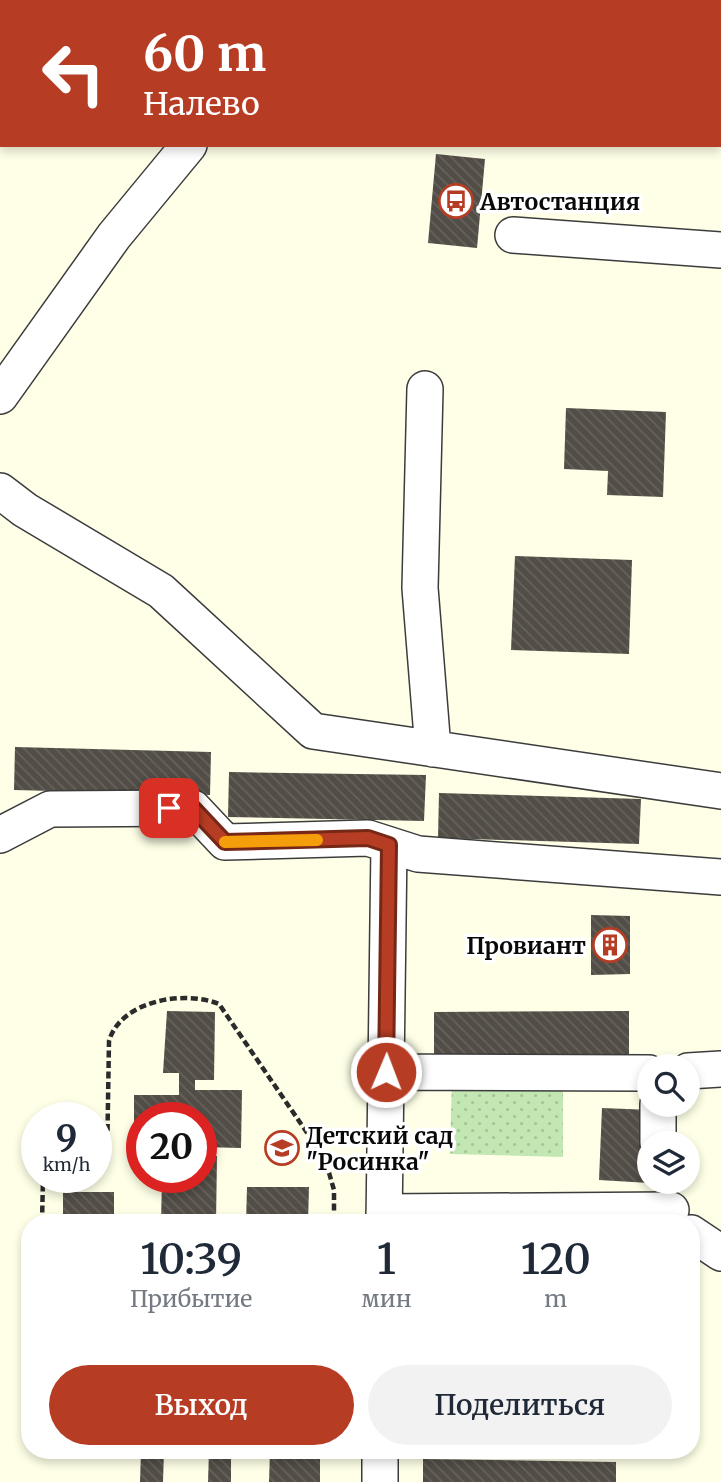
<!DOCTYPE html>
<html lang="ru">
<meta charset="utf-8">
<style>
body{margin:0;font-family:Merriweather,serif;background:#f2f2f3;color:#1f2937;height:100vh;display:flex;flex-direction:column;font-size:26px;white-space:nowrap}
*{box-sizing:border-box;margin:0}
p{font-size:23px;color:#747a83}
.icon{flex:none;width:38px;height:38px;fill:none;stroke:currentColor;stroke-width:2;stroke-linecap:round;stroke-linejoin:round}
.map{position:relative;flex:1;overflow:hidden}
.drawer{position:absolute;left:21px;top:1214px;width:679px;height:245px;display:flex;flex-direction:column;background:#fff;border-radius:28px;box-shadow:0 4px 10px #0003}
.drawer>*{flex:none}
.hud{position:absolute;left:0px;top:0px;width:721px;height:147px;box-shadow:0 4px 10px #0003;background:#b63d24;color:#fff;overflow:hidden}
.fabs{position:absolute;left:637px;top:1054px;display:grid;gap:14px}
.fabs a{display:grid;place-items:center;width:63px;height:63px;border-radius:50%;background:#fff;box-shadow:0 4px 10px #0003;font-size:35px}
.speed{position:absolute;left:21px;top:1102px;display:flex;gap:14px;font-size:35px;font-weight:700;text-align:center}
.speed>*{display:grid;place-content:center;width:91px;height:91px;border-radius:50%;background:#fff;box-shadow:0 4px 10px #0003;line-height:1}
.speed small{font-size:18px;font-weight:400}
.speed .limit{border:10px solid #d22;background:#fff;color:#111}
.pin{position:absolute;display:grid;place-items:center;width:60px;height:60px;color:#fff;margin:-30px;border-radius:14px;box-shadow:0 4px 10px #0006}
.me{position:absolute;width:77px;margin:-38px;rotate:1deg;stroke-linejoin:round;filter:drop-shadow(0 0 5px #0008)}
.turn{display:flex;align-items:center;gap:24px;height:147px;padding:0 28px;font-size:32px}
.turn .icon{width:91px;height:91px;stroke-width:2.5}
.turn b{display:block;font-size:49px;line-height:60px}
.eta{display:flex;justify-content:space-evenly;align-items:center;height:119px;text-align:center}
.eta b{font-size:42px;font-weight:600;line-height:49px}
.button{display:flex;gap:14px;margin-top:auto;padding:14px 28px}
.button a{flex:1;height:80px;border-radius:42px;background:#b63d24;color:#fff;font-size:28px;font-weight:600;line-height:80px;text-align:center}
.button a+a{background:#f2f2f3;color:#1f2937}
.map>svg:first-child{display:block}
</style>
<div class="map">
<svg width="721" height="1482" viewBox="0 0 721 1482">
<defs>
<pattern id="park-dots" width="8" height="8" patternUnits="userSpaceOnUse" patternTransform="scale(1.75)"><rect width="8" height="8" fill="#c2e7b2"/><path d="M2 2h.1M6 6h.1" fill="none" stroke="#a5c598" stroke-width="1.8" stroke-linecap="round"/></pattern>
<pattern id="building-back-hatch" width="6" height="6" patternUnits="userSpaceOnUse" patternTransform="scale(1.75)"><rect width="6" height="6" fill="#524d46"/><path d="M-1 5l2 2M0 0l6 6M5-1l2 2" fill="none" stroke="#66625c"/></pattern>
</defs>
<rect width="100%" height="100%" fill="#feffe6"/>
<path fill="url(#park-dots)" d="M452,1078l111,3v76l-113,-3z"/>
<path fill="url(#building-back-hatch)" d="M436,154l49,5 -8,89 -49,-5z
M566,408l100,4 -3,85 -56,-2 1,-24 -44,-2z
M515,556l117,4 -3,94 -118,-4z
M15,747l196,5 -1,43 -196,-5z
M229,772l197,3 -2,46 -196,-4z
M439,793l202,6 -2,45 -201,-6z
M591,915l39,1v58l-39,1z
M167,1011l48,1 -1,68h-19v10h47l-1,58 -40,-1v-29h-59v23h-8v-46h45v-22h-16z
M629,1011v45l-195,1v-45z
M602,1108l50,2 -3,33v40l-50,-3z
M201,1156h16l-1,67h-55l1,-45h39z
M247,1187h62l-1,36h-62z
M63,1192h51v31h-51z
M141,1451h23l-1,31h-23z
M209,1451h22v31h-23z
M270,1451h50v31h-51z
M423,1459l193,3v20h-193z"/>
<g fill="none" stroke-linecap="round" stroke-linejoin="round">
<g stroke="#3c3c3c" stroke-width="38">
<path id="minor" d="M513,235l208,15
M425,389l-5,199 13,161
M0,396l114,-160 75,-91
M0,491l25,19 136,81 152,140 408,60
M0,835l50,-26 143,-1 32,34 143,-4 50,16 303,23
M688,1071l33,-2
M386,1072l263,1
M658,1143v-39
M384,1212l287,-2
M384,1223l5,-378
M691,1233l30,20
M380,1482v-31"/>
</g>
<path stroke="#2b2b2b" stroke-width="4.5" stroke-dasharray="7 3.5" stroke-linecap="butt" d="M719,107h2
M96,1161l11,1 2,-121c12,-41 76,-51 110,-37l106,155 9,31v33
M42,1223l1,-45"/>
<use href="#minor" stroke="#fff" stroke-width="35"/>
</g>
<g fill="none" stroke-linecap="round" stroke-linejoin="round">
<g stroke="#762817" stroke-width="18">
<path id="route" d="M169,808h24l32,34 143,-4 21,7 -3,227"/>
</g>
<use href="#route" stroke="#b63d24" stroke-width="12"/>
<path stroke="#f59e0b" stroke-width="12" d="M225,842l92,-2"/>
</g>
<defs>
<g id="bus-ring" transform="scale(1.75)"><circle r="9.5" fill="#fff" stroke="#b63d24" stroke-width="1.5"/><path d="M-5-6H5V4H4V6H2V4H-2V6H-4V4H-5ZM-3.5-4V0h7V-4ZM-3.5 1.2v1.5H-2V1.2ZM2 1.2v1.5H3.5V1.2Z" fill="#b63d24"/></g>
<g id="building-ring" transform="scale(1.75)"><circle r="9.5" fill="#fff" stroke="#b63d24" stroke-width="1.5"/><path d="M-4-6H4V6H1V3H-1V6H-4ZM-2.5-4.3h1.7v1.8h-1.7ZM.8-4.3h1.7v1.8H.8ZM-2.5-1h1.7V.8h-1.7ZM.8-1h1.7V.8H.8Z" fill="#b63d24"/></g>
<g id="school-ring" transform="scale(1.75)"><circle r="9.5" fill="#fff" stroke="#b63d24" stroke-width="1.5"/><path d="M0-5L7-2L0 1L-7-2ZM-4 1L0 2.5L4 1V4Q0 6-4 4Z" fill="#b63d24"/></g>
</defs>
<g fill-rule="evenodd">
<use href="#bus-ring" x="456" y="201"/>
<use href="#building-ring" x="610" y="945"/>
<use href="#school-ring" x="282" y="1148"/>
</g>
<g text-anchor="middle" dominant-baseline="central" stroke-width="7" stroke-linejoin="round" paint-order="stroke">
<g font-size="23" font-weight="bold" fill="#090909" stroke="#fff" text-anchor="start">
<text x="480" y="201">Автостанция</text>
<text x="586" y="945" text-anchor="end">Провиант</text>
<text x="306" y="1135">Детский сад<tspan x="306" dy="26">"Росинка"</tspan></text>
</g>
</g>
</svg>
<div class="fabs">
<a><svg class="icon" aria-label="search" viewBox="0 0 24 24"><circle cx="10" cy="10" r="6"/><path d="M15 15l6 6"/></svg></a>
<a><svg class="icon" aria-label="layers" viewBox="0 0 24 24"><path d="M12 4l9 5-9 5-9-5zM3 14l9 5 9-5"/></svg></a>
</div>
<div class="speed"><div>9<small>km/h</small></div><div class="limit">20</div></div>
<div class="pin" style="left:169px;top:808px;background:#d93025"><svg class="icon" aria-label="arrive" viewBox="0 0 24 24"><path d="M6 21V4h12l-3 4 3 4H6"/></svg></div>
<svg class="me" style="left:386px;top:1072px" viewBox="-20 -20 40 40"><circle r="17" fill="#b63d24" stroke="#fff" stroke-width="3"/><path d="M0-11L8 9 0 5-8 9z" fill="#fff"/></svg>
<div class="hud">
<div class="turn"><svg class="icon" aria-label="left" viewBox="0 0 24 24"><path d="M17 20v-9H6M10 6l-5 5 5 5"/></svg><div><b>60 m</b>Налево</div></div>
</div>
<section class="drawer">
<div class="eta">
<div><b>10:39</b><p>Прибытие</p></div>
<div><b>1</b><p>мин</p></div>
<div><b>120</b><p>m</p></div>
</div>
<div class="button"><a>Выход</a><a>Поделиться</a></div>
</section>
</div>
